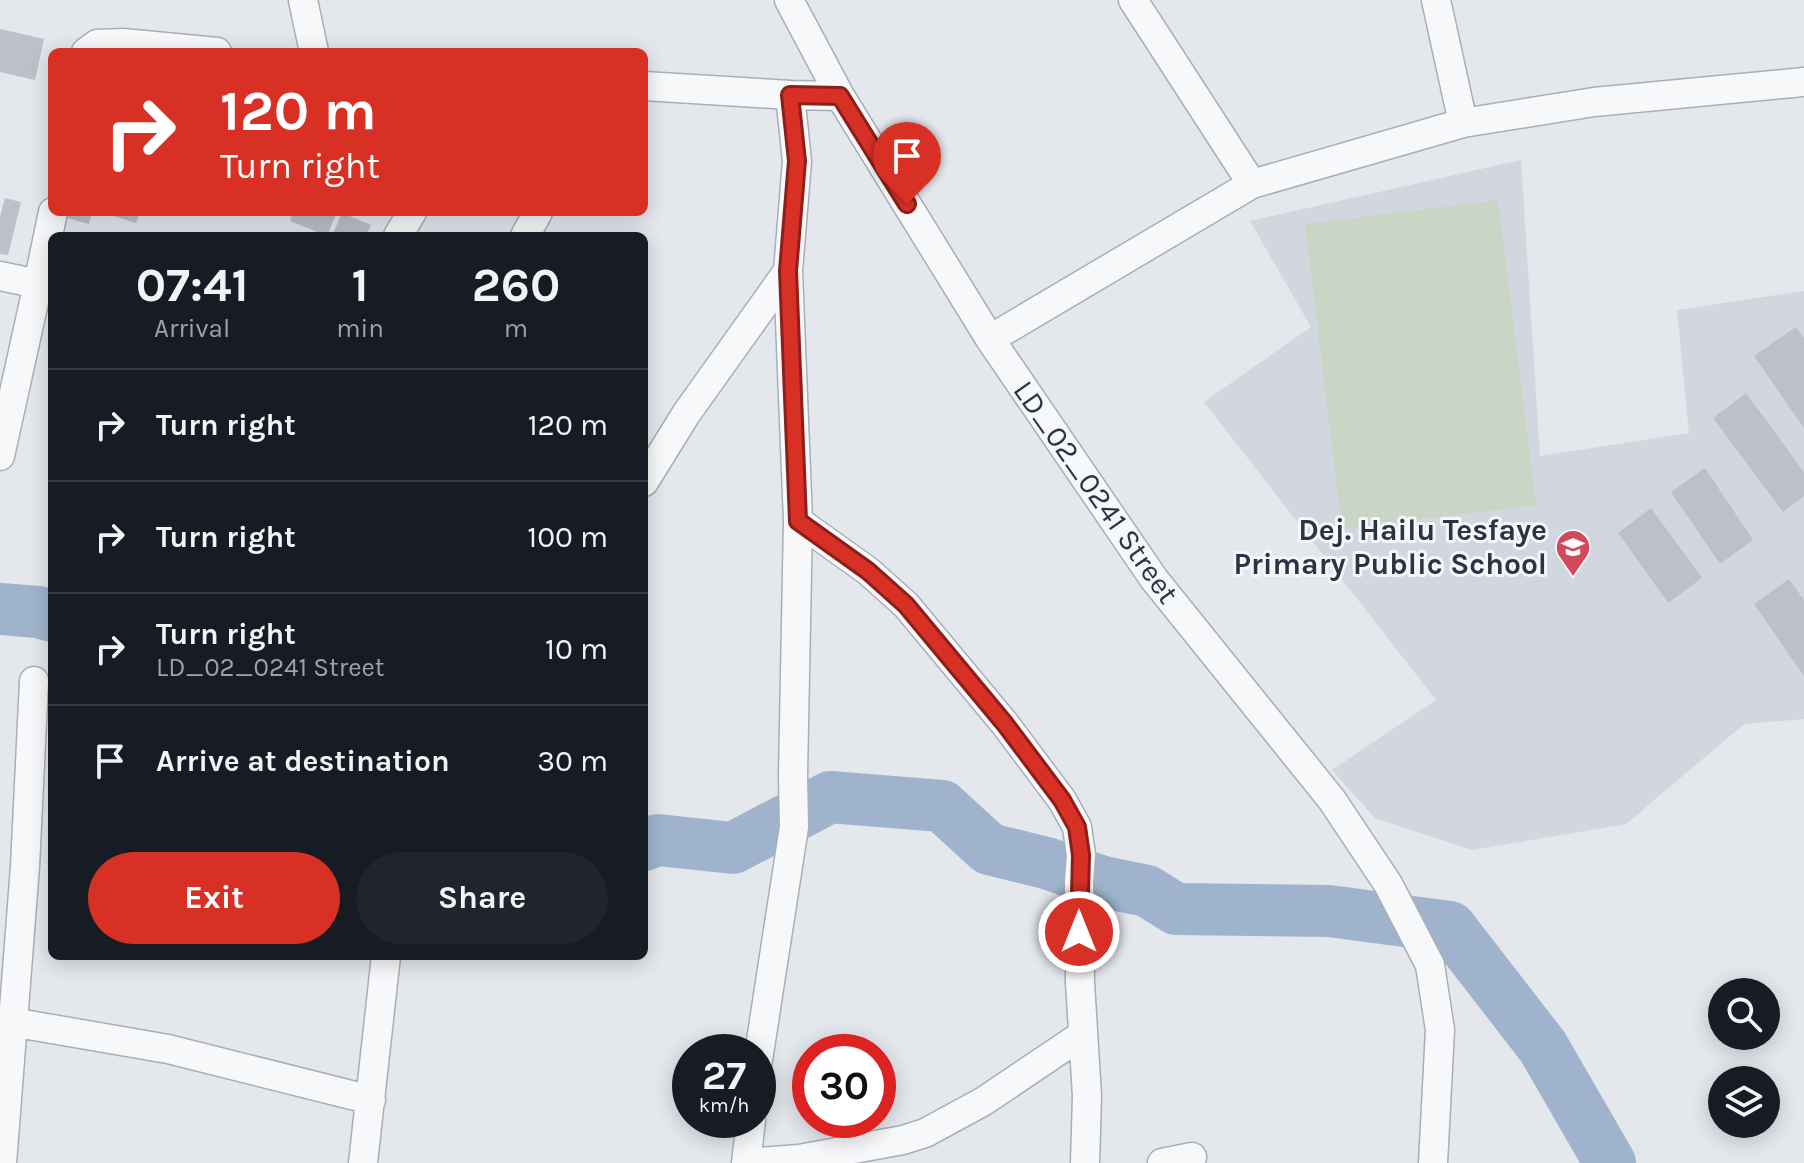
<!DOCTYPE html>
<style>
body{margin:0;font-family:Karla,sans-serif;background:#20242c;color:#f1f3f6;height:100vh;display:flex;flex-direction:column;font-size:30px;white-space:nowrap}
*{box-sizing:border-box;margin:0}
p{font-size:26px;color:#9ea1a6}
.icon{flex:none;width:44px;height:44px;fill:none;stroke:currentColor;stroke-width:2;stroke-linecap:round;stroke-linejoin:round}
.map{position:relative;flex:1;overflow:hidden}
.sheet{position:absolute;left:48px;top:232px;width:600px;height:728px;display:flex;flex-direction:column;background:#171b24;border-radius:12px;box-shadow:0 4px 20px #0003}
.sheet>*{flex:none}
.banner{position:absolute;left:48px;top:48px;width:600px;height:168px;border-radius:12px;box-shadow:0 4px 20px #0003;background:#d93025;color:#fff;overflow:hidden}
.fabs{position:absolute;left:1708px;top:978px;display:grid;gap:16px}
.fabs a{display:grid;place-items:center;width:72px;height:72px;border-radius:50%;background:#171b24;box-shadow:0 4px 20px #0003;font-size:40px}
.speed{position:absolute;left:672px;top:1034px;display:flex;gap:16px;font-size:40px;font-weight:700;text-align:center}
.speed>*{display:grid;place-content:center;width:104px;height:104px;border-radius:50%;background:#171b24;box-shadow:0 4px 20px #0003;line-height:1}
.speed small{font-size:20px;font-weight:400}
.speed .limit{border:12px solid #d22;background:#fff;color:#111}
.pin{position:absolute;display:grid;place-items:center;width:68px;height:68px;color:#fff;margin:-82px -34px;border-radius:50% 50% 50% 0;rotate:-45deg;box-shadow:0 0 8px #0007}
.pin .icon{rotate:45deg}
.me{position:absolute;width:88px;margin:-44px;rotate:0deg;stroke-linejoin:round;filter:drop-shadow(0 0 6px #0008)}
.turn{display:flex;align-items:center;gap:28px;height:168px;padding:0 40px;font-size:36px}
.turn .icon{width:104px;height:104px;stroke-width:2.5}
.turn b{display:block;font-size:56px;line-height:68px}
.eta{display:flex;justify-content:space-evenly;align-items:center;height:136px;text-align:center}
.eta b{font-size:48px;font-weight:700;line-height:56px}
.button{display:flex;gap:16px;margin-top:auto;padding:16px 40px}
.button a{flex:1;height:92px;border-radius:48px;background:#d93025;color:#fff;font-size:32px;font-weight:700;line-height:92px;text-align:center}
.button a+a{background:#20242c;color:#f1f3f6}
ul{padding:0;list-style:none}
li{display:flex;align-items:center;gap:24px;height:112px;padding:0 40px;border-top:2px solid #363941}
li div{flex:1}
li b{display:block;font-size:30px}
li em{font-style:normal}
.map>svg:first-child{display:block}
</style>
<div class="map">
<svg width="1804" height="1163" viewBox="0 0 1804 1163">
<rect width="100%" height="100%" fill="#e4e7ec"/>
<path fill="#d2d6de" d="M1521,160l19,296 149,-23 -12,-123 127,-19v428l-60,5 -118,100 -154,26 -97,-32 -43,-48 104,-70 -232,-298 107,-75 -61,-106z"/>
<path fill="#c9d6c5" d="M1498,200l38,305 -194,24 -37,-305z"/>
<g fill="none" stroke-linecap="round" stroke-linejoin="round">
<path stroke="#9fb4cc" stroke-width="52" d="M0,609l38,3 14,4
M644,845l14,-5 75,8 97,-51 112,9 47,43 57,14 57,19 44,9 29,18 153,2 121,16 93,120 67,116"/>
</g>
<path fill="#bbc0ca" d="M0,29l44,10 -9,41 -35,-8z
M5,198l16,4 -13,53 -8,-1v-37z
M61,212h31l-3,12 -29,-8z
M101,212h39l-4,11z
M293,212h44l-10,24 -37,-15z
M342,213l29,12 -5,11h-34z
M1796,327l8,11v90l-50,-72z
M1746,393l58,79v24l-21,16 -70,-94z
M1705,468l48,72 -33,24 -49,-72z
M1651,508l51,70 -34,25 -50,-70z
M1789,579l15,21v76l-50,-72z"/>
<g fill="none" stroke-linecap="round" stroke-linejoin="round">
<g stroke="#a9aeb7" stroke-width="31">
<path id="minor" d="M303,0l11,52
M789,0l51,96 150,243 164,240 178,221 56,84 42,81 10,65 -7,133
M1133,0l119,184
M1436,0l27,123
M86,52l11,-8 26,-1 94,9
M644,86l146,9
M398,236l14,-24
M525,236l13,-24
M0,276l38,8 15,-72
M990,339l262,-155 211,-61 131,-21 210,-20
M0,456l38,-172
M644,482l42,-68 102,-143
M798,521l70,50 38,34 99,119 57,76 15,27 4,28 -2,26 1,101 7,114 -2,67
M0,1020l168,29 203,51
M758,1060l36,-233 -1,-52 5,-254 -10,-250 9,-110 -7,-66 50,1
M2,1163l23,-296 9,-186
M363,1163l23,-207
M746,1163l53,-4 104,-19 22,-7 59,-32 98,-66
M746,1163l5,-43
M1162,1163l30,-6"/>
</g>
<use href="#minor" stroke="#f7f8fa" stroke-width="28"/>
</g>
<g fill="none" stroke-linecap="round" stroke-linejoin="round">
<g stroke="#8d1f18" stroke-width="20">
<path id="route" d="M907,204l-67,-108 -50,-1 7,66 -9,110 10,250 70,50 38,34 99,119 57,76 15,27 4,28 -2,77"/>
</g>
<use href="#route" stroke="#d93025" stroke-width="14"/>
</g>
<defs>
<g id="school-pin" transform="scale(1.8)"><path d="M0 17L-7.5 6A9.5 9.5 0 1 1 7.5 6Z" fill="#d1495b" stroke="#f4f6f9"/><path d="M0-5L7-2L0 1L-7-2ZM-4 1L0 2.5L4 1V4Q0 6-4 4Z" fill="#fff"/></g>
</defs>
<g fill-rule="evenodd">
<use href="#school-pin" x="1573" y="547"/>
</g>
<g text-anchor="middle" dominant-baseline="central" stroke-width="6" stroke-linejoin="round" paint-order="stroke">
<g font-size="30" fill="#2b3445" stroke="#f4f6f9">
<text transform="translate(1096 492) rotate(55)">LD_02_0241 Street</text>
</g>
<g font-size="30" font-weight="bold" fill="#2b3445" stroke="#f4f6f9" text-anchor="end">
<text x="1547" y="530">Dej. Hailu Tesfaye<tspan x="1547" dy="34">Primary Public School</tspan></text>
</g>
</g>
</svg>
<div class="fabs">
<a><svg class="icon" aria-label="search" viewBox="0 0 24 24"><circle cx="10" cy="10" r="6"/><path d="M15 15l6 6"/></svg></a>
<a><svg class="icon" aria-label="layers" viewBox="0 0 24 24"><path d="M12 4l9 5-9 5-9-5zM3 14l9 5 9-5"/></svg></a>
</div>
<div class="speed"><div>27<small>km/h</small></div><div class="limit">30</div></div>
<div class="pin" style="left:907px;top:204px;background:#d93025"><svg class="icon" aria-label="arrive" viewBox="0 0 24 24"><path d="M6 21V4h12l-3 4 3 4H6"/></svg></div>
<svg class="me" style="left:1079px;top:932px" viewBox="-20 -20 40 40"><circle r="17" fill="#d93025" stroke="#fff" stroke-width="3"/><path d="M0-11L8 9 0 5-8 9z" fill="#fff"/></svg>
<div class="banner">
<div class="turn"><svg class="icon" aria-label="right" viewBox="0 0 24 24"><path d="M7 20v-9h11M14 6l5 5-5 5"/></svg><div><b>120 m</b>Turn right</div></div>
</div>
<section class="sheet">
<div class="eta">
<div><b>07:41</b><p>Arrival</p></div>
<div><b>1</b><p>min</p></div>
<div><b>260</b><p>m</p></div>
</div>
<ul>
<li><svg class="icon" aria-label="right" viewBox="0 0 24 24"><path d="M7 20v-9h11M14 6l5 5-5 5"/></svg><div><b>Turn right</b></div><em>120 m</em></li>
<li><svg class="icon" aria-label="right" viewBox="0 0 24 24"><path d="M7 20v-9h11M14 6l5 5-5 5"/></svg><div><b>Turn right</b></div><em>100 m</em></li>
<li><svg class="icon" aria-label="right" viewBox="0 0 24 24"><path d="M7 20v-9h11M14 6l5 5-5 5"/></svg><div><b>Turn right</b><p>LD_02_0241 Street</p></div><em>10 m</em></li>
<li><svg class="icon" aria-label="arrive" viewBox="0 0 24 24"><path d="M6 21V4h12l-3 4 3 4H6"/></svg><div><b>Arrive at destination</b></div><em>30 m</em></li>
</ul>
<div class="button"><a>Exit</a><a>Share</a></div>
</section>
</div>
